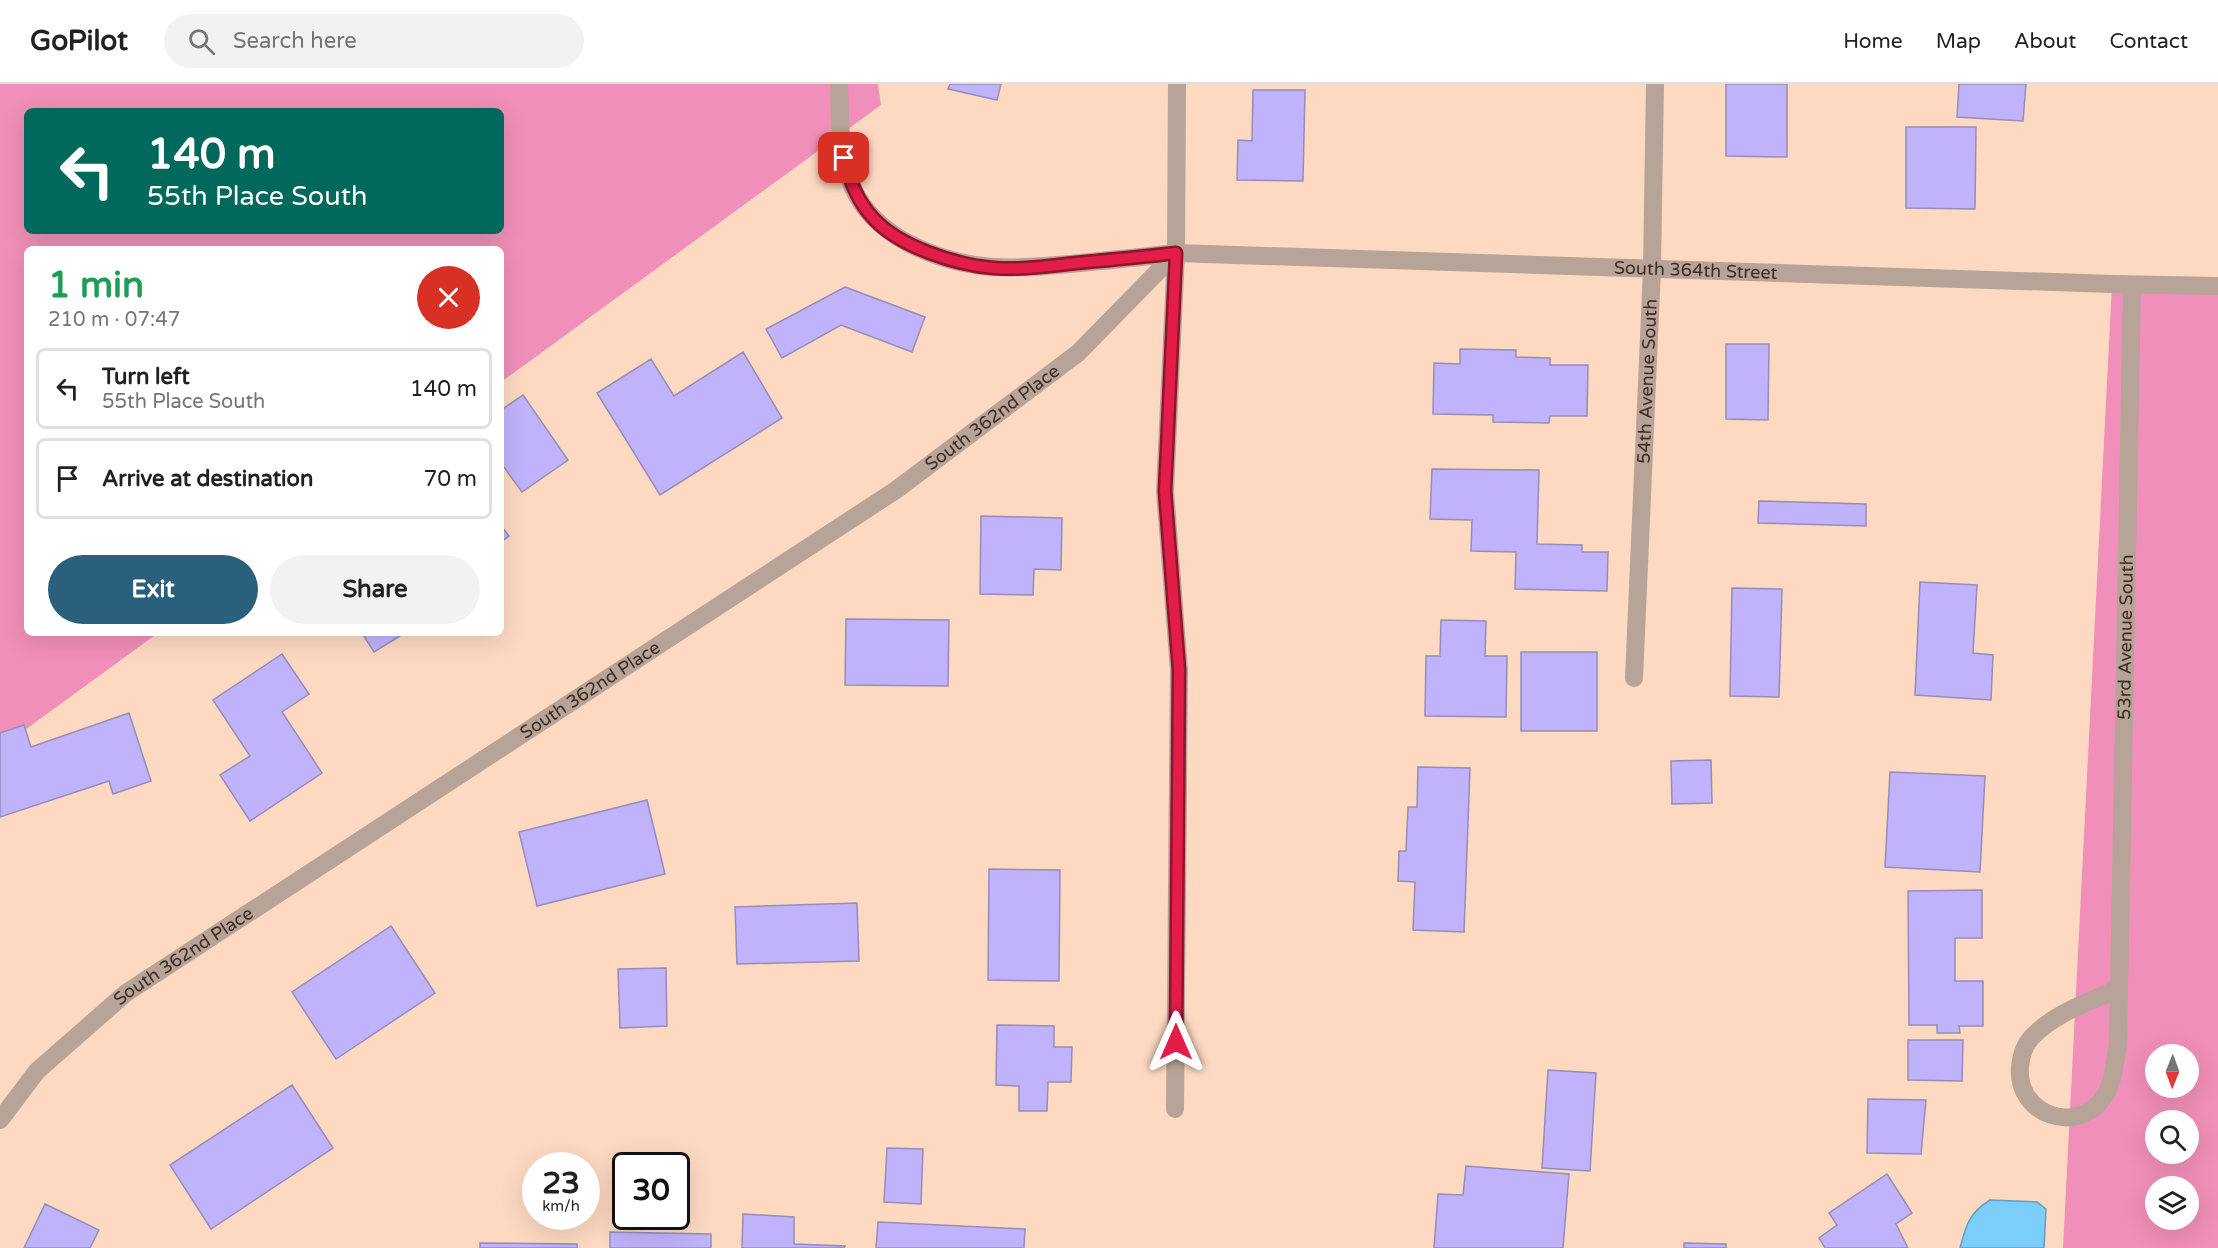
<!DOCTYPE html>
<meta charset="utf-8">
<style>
body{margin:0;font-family:"Varela Round",sans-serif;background:#f2f2f2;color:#202124;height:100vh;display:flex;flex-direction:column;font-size:22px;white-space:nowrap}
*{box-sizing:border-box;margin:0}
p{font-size:20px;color:#757577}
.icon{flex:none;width:33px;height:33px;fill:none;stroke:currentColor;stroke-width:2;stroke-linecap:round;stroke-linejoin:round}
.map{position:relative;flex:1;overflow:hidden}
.sheet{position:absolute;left:24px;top:162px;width:480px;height:390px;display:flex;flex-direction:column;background:#fff;border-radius:9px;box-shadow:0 6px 24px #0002}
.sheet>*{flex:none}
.banner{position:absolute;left:24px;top:24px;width:480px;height:126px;border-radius:9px;box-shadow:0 6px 24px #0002;background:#00695c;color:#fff;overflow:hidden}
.needle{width:39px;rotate:181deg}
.buttons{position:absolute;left:2145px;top:960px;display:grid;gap:12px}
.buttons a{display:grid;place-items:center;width:54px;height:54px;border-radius:50%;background:#fff;box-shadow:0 6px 24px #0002;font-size:30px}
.speed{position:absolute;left:522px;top:1068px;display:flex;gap:12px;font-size:30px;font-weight:700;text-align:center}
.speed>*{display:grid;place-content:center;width:78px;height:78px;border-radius:50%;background:#fff;box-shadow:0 6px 24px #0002;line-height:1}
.speed small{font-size:15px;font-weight:400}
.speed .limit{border:3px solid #111;border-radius:9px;background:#fff;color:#111}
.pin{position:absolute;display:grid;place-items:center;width:51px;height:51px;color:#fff;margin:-26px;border-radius:12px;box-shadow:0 3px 9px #0006}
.me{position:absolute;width:66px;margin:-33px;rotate:0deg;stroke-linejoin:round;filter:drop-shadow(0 0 4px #0008)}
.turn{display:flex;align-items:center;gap:21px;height:126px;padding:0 24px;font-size:27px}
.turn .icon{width:78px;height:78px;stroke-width:2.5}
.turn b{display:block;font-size:42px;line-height:51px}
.round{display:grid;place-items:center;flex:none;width:63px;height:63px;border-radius:32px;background:#f2f2f2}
.head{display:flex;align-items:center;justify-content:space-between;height:102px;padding:0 24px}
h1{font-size:36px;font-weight:800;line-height:45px;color:#1e9e55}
.primary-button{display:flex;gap:12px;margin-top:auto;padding:12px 24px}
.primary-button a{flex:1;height:69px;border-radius:36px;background:#2a607b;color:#fff;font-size:24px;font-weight:800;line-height:69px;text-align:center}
.primary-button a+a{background:#f2f2f2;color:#202124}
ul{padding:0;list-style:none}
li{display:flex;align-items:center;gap:18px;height:81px;margin:0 12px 9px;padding:0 12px;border:3px solid #e0e0e0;border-radius:9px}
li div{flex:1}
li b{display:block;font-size:22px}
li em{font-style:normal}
header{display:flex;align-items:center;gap:36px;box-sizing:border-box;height:84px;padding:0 30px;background:#fff;border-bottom:2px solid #e0e0e0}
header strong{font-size:28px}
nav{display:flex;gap:33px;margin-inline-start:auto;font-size:21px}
.search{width:420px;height:54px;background:#f2f2f2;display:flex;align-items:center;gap:15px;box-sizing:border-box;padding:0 21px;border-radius:33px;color:#757577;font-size:22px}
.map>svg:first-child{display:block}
</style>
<header>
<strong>GoPilot</strong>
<div class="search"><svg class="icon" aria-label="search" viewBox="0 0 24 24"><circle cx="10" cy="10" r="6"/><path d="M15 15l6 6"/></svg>Search here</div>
<nav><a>Home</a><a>Map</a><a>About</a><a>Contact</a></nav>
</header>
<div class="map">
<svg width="2218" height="1164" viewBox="0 0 2218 1164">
<rect width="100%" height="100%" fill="#fdd9c2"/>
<path fill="#f08fb9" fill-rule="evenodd" d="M0,0h878l3,21 -380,277v-133h-474v384h131l-158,115zM27,27h474v120h-474z
M2112,200l106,2v962h-155zM2156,970h32v34h-32zM2156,1036h32v34h-32zM2156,1102h32v34h-32z"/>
<path fill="#7ccefa" stroke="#699db9" stroke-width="1.5" d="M1990,1116l47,2 9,7 -2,39h-84c6,-23 9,-35 30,-48z"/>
<path fill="#c1b3fb" stroke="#958db8" stroke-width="1.5" d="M950,0h51l-4,16 -49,-11z
M1726,0h61v73l-61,-1z
M1959,0h67l-3,37 -66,-4z
M1253,6h52l-2,91 -66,-1 1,-40 14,1z
M1906,43h70l-1,82 -69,-1z
M845,203l80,30 -13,35 -71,-27 -59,33 -16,-29z
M1726,260h43l-1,76 -42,-1z
M1460,265l56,1v7l34,1v7h38l-1,51h-37l-1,7 -56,-1v-7l-60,-1 1,-51 26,1z
M743,268l39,66 -122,77 -63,-102 54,-34 23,37z
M523,311l45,65 -46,32 -21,-29v-53z
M1432,385l107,1 -2,74 45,1v7h26l-1,39 -92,-2 1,-37 -45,-1 1,-31 -42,-1z
M1759,417l107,3v22l-108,-3z
M981,432l81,2 -1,52 -27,-1 -1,26 -53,-1z
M501,442l8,10 -8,6z
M1920,498l57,3 -4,68 20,2 -2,45 -76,-5z
M1732,504l50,1 -3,108 -49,-1z
M846,535l103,1 -1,66 -103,-1z
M1441,536l45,1 -1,35h22l-1,61 -81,-1 1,-60h14z
M362,549h43l-31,19z
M1521,568h76v79h-76z
M282,570l27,40 -27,18 40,61 -72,48 -30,-46 30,-19 -37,-56z
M129,629l22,68 -38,13 -4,-13 -109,36v-84l24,-8 7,22z
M1711,676l1,43 -40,1 -1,-43z
M1418,683l52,1 -6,164 -51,-2 2,-48 -17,-1 1,-30h7l2,-44h9z
M1890,688l95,4 -5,96 -95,-5z
M647,716l18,74 -128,32 -18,-74z
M989,785l71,1 -1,111 -71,-1z
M1982,806v48h-27v43h28v45h-24l1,7h-23v-8h-28l-1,-134z
M857,819l2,58 -122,3 -2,-57z
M391,842l44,67 -99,66 -44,-67z
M666,884l1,58 -47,2 -2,-59z
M997,941l57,1v21h18l-1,35h-23l-1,29h-28v-25l-23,-1z
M1908,956h55l-1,41 -54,-1z
M1548,986l48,3 -6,98 -48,-3z
M292,1001l41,63 -122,81 -41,-64z
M1868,1015l58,1 -5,54 -54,-1z
M887,1064l36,1 -2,55 -37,-2z
M1466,1082l103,8 -6,74h-129l4,-54 25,1z
M1887,1090l25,39 -16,11 12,24h-83l-6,-10 18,-13 -8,-12z
M45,1120l54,26 -9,18h-66z
M743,1130l51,3v27l51,2 -1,2h-102z
M878,1138l147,7 -1,19h-148z
M610,1148l101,2v14h-101z
M480,1159l97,1v4h-97z
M1684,1159l42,1v4h-42z"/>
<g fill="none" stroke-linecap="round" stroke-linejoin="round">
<g stroke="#b7a397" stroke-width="18">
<path d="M839,0c1,34 0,72 14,104 11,25 30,41 53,54 60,32 109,27 174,21 32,-3 64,-6 96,-10"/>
<path id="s1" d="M1634,594l18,-409 3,-185"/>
<path id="s2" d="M2118,905c-29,13 -64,24 -87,49 -7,8 -10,18 -11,29 -4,48 57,69 84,30 10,-15 11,-37 14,-53l14,-759"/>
<path d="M1175,1025l4,-439 -14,-179 11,-238 1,-169"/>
<path id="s3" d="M0,1036l37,-49 89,-78 770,-503 182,-137 98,-100"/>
</g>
<path stroke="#b7a397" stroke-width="18" id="s4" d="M1176,169l936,31 106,2"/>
</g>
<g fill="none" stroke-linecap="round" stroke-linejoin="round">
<g stroke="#92132f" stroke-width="15">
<path id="route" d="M844,74c6,23 13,43 30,61 26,28 82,46 120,49 27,2 55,-2 82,-5 33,-3 66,-6 100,-10l-11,238 14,179 -3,372"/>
</g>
<use href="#route" stroke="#e11d48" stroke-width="10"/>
</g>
<g text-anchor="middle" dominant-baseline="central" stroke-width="4.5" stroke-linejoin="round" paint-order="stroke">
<g font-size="18" fill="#3d2c21" stroke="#fdd9c2">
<text stroke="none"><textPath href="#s4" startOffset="520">South 364th Street</textPath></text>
<text stroke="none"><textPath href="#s1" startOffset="297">54th Avenue South</textPath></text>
<text stroke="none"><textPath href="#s3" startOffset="1220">South 362nd Place</textPath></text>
<text stroke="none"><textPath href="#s2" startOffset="716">53rd Avenue South</textPath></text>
<text stroke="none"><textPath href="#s3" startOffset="734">South 362nd Place</textPath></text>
<text stroke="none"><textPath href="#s3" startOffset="248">South 362nd Place</textPath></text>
</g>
</g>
</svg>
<div class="buttons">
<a><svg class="needle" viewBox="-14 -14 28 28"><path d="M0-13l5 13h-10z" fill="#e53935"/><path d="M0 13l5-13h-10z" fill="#757577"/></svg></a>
<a><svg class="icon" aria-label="search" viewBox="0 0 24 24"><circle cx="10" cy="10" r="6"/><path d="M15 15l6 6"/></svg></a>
<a><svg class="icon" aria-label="layers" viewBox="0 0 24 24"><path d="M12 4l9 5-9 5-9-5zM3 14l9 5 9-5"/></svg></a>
</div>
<div class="speed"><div>23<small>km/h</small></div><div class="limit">30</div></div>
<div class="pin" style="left:844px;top:74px;background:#d93025"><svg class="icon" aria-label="arrive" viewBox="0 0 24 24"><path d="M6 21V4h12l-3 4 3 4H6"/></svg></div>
<svg class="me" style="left:1176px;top:958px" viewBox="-20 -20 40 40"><path d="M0-17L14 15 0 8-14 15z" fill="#e11d48" stroke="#fff" stroke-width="4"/></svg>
<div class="banner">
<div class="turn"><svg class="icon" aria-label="left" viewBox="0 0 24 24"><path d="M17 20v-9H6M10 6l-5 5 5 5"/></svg><div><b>140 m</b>55th Place South</div></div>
</div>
<section class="sheet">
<div class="head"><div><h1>1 min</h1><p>210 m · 07:47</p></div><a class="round" style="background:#d93025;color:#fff"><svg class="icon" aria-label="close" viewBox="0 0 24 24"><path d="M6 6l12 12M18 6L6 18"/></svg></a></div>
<ul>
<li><svg class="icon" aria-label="left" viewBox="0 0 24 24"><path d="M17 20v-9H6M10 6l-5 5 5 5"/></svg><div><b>Turn left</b><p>55th Place South</p></div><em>140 m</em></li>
<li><svg class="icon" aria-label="arrive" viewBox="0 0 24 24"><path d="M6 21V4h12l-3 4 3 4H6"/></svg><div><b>Arrive at destination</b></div><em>70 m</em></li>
</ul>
<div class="primary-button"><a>Exit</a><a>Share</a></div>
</section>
</div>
